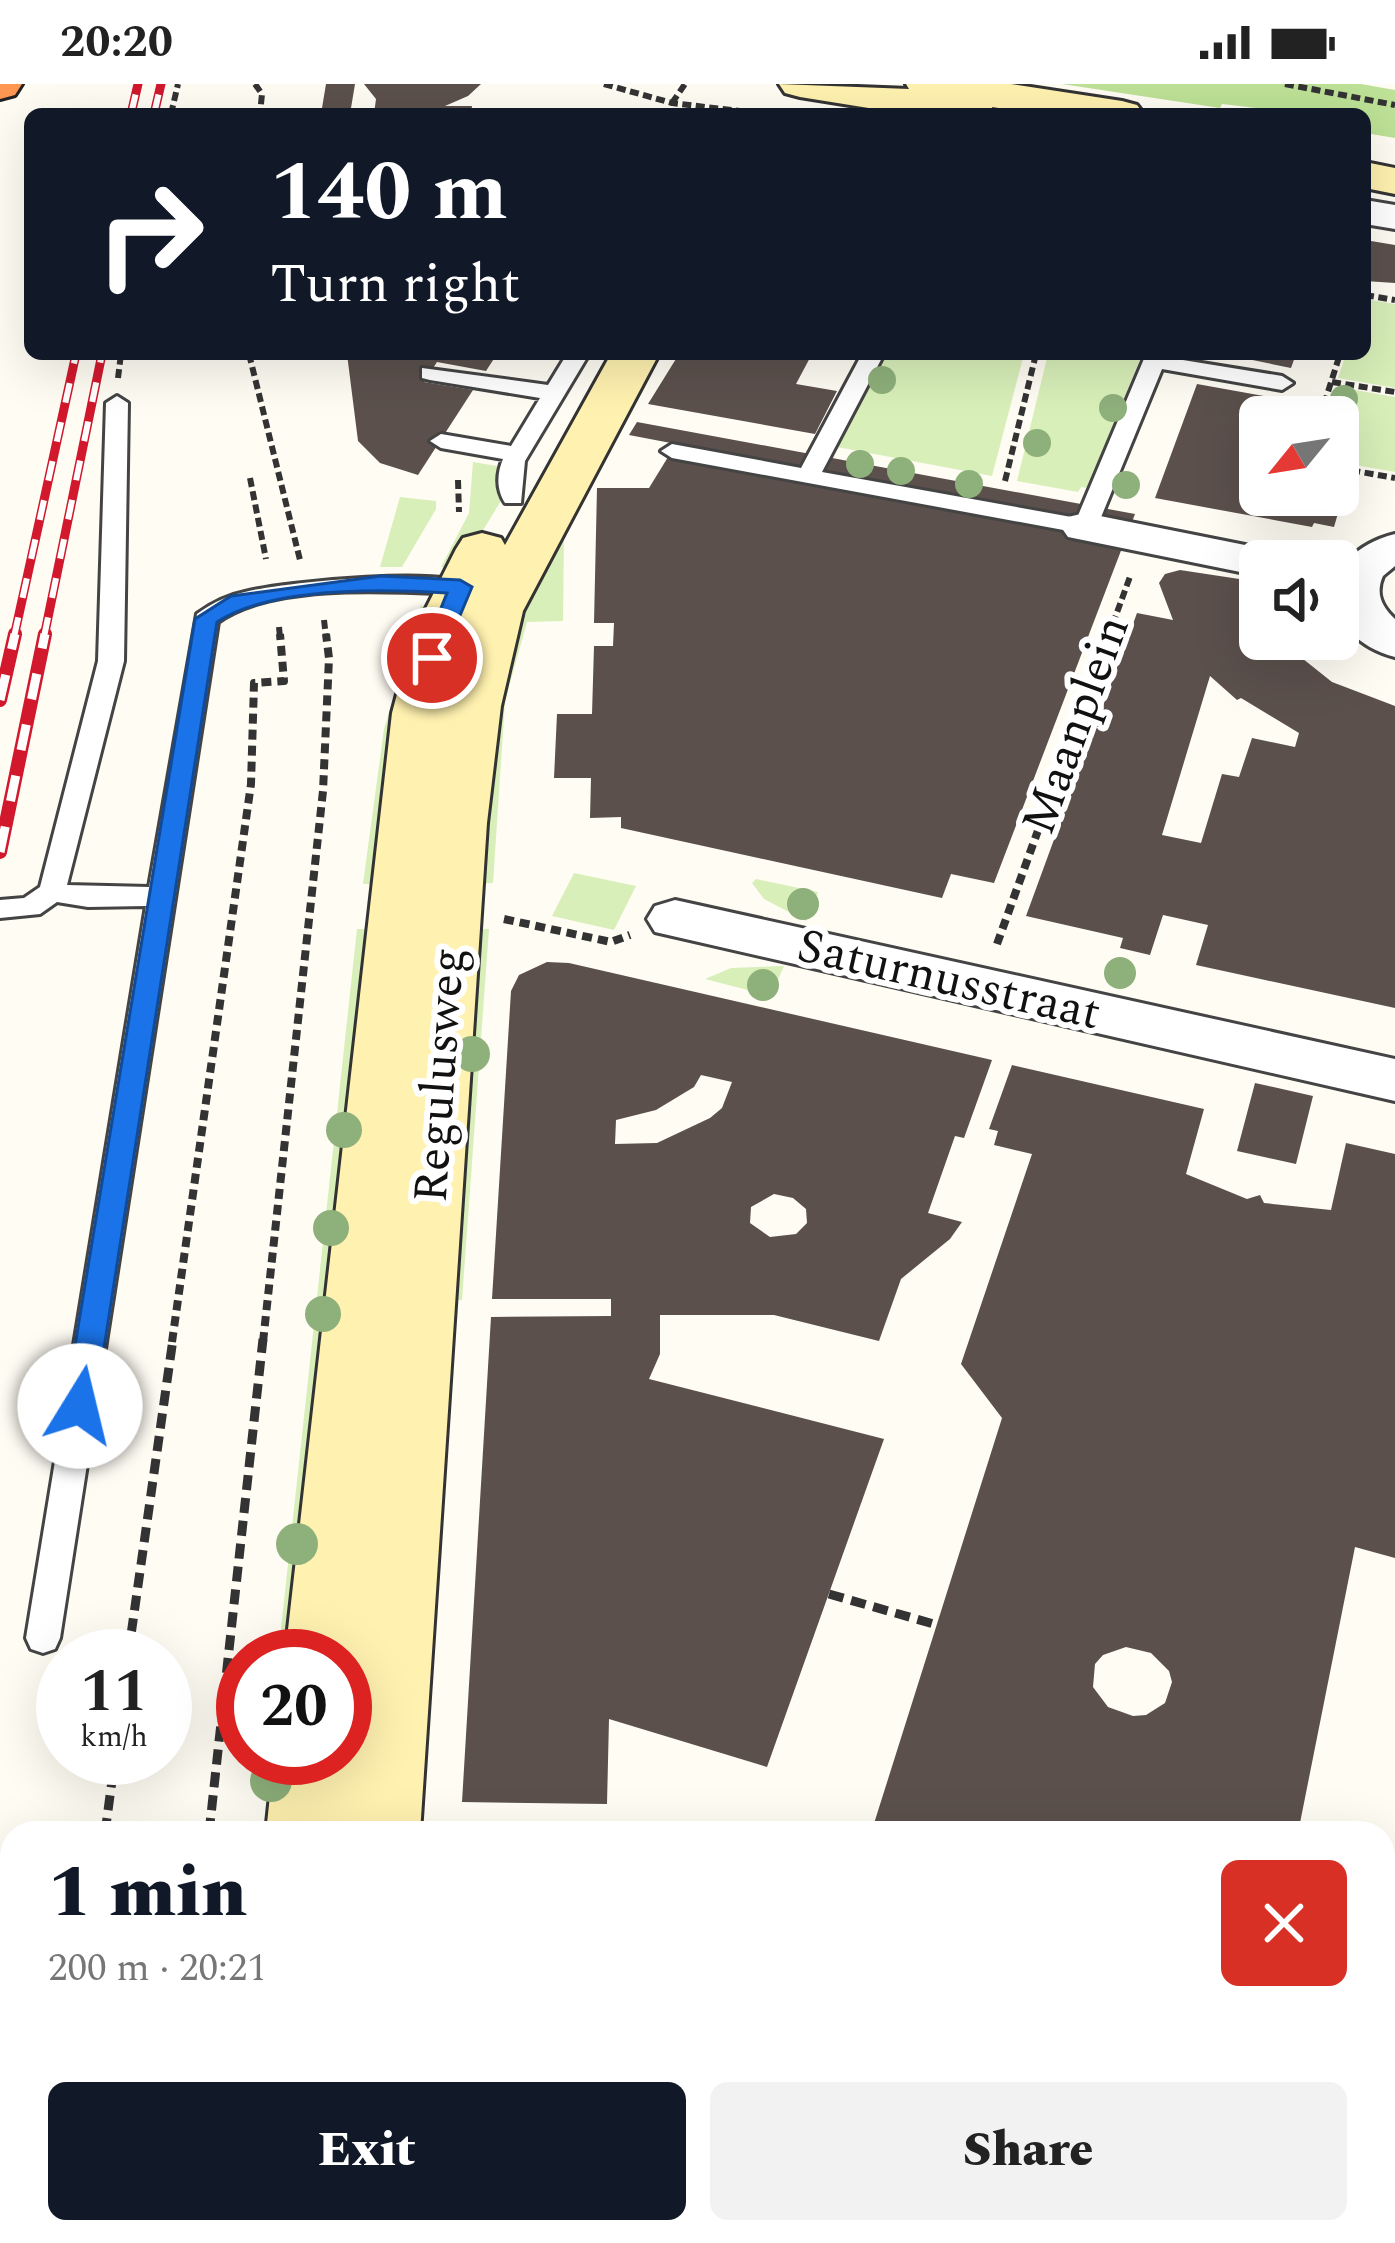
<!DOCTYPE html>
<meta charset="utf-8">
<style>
body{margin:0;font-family:Spectral,serif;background:#f2f2f2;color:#222;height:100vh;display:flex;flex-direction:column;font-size:45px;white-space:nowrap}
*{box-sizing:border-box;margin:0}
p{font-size:39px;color:#767676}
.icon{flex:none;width:66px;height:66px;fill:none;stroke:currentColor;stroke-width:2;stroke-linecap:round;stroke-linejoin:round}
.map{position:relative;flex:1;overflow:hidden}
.drawer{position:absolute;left:0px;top:1737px;width:1395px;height:423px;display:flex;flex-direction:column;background:#fff;border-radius:36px 36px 0 0;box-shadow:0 12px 48px #0002}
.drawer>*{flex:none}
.top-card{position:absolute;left:24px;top:24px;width:1347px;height:252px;border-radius:18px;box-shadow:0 12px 48px #0002;background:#111827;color:#fff;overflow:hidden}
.needle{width:78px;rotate:240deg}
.buttons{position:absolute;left:1239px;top:312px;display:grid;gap:24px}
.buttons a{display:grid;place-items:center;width:120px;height:120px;border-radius:18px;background:#fff;box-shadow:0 12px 48px #0002;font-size:60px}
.speed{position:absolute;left:36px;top:1545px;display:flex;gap:24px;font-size:60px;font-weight:700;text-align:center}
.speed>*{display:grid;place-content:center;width:156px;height:156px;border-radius:50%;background:#fff;box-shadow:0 12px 48px #0002;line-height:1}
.speed small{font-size:30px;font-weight:400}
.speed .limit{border:18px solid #d22;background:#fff;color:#111}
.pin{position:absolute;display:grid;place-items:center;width:102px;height:102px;color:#fff;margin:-51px;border:6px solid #fff;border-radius:50%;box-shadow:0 3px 12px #0007}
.me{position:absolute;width:132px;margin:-66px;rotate:9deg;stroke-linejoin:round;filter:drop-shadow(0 0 9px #0008)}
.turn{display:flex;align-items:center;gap:42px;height:252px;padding:0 48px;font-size:54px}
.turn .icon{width:156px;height:156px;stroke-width:2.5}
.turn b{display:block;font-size:84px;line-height:102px}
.round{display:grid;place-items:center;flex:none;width:126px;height:126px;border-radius:18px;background:#f2f2f2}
.headline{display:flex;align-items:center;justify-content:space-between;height:204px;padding:0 48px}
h1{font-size:72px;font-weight:800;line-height:90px;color:#111827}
.action{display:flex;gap:24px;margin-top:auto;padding:24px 48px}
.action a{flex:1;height:138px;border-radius:18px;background:#111827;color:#fff;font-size:48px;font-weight:800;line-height:138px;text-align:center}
.action a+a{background:#f2f2f2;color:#222}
.status{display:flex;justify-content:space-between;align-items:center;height:84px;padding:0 60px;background:#fff;direction:ltr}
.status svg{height:33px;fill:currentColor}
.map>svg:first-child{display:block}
</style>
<div class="status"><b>20:20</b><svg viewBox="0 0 49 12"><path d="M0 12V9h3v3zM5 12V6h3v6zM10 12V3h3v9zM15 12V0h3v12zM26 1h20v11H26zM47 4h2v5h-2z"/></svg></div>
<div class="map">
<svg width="1395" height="2159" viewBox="0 0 1395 2159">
<rect width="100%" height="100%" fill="#fffcf4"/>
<path fill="#d8efb9" d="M1365,215l30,5v84l-57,-10 8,-24h19z
M886,270h138l-32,122 -155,-29z
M1048,270h94l-54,134 -7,-1 -3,5 -61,-11z
M1338,303l57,10v75l-57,-10v-45h-9z
M473,378l24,4 5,33 -43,71 -18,-3 28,-54z
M400,413l36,4v8l-34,58h-22z
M564,446l-1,91 -36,1 -22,79 -12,182 -21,1 39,-257z
M421,522l19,3 -57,275h-20l21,-155z
M574,789l62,13 -22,44 -62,-14z
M756,795l62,13 -12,29 -42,-22 -12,-16z
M357,845h22l-82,727h-19z
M471,845h18l-27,371h-14z
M784,882l-13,30 -66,-17 26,-11z"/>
<path fill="#bde196" d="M1062,0h299l34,6v48l-30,-5v-19h-110l1,-6 -34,-4 -2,4z"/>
<path fill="#5b504c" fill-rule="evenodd" d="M326,0h29l-5,30h-29z
M364,0h117l-13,12 -23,10h27l-1,8h-97l2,-15z
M1365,156l30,5v38l-30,-2z
M347,270h150l-11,17 -49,-9 -13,20 49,8 -55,85 -38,-12 -22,-22z
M679,270h133l-16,30 41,7 -22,43 -167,-30z
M1223,270h73l-5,14z
M1197,300l83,15 -5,18h-15v78h78v-11l8,2 -12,41 -20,-4 -2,4 -157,-29z
M637,338l498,92 -141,369 -43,-9 -9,24 -321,-70v-11l-31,1 1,-40h-37l3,-64h35l2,-68h19l1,-23h-20l3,-135h52l27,-44 -47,-9z
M1180,486l79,12 1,57h18l54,43 63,24v302l-199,-43 12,-40 -45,-10 -13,40 -30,-7 3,-10 -97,-22 111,-303 36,7 -14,-37 6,-9zM1210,592l27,24 4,-2 58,35 -4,14 -43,-9 -13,39 -17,-3 -21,69 -39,-8z
M547,878l22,1 423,97 -28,78 -9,-2 -27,77 34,9 -12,17 -49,40 -22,62 -105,-26h-114v39l-11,25 235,60 -117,328 -158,-48 -2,85 -145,-2 29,-485 120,-1v-17h-119l19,-308 8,-16zM701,991l31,7 -10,26 -12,10 -53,25 -42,1 1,-24 40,-10 38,-23zM774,1110l19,4 13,11 1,14 -11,11 -26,3 -20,-14 1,-16z
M1012,981l192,44 -18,65 61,25 13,-4 4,8 67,7 15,-67 49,11v404l-40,-11 -57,286h-427l131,-415 -41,-54 71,-210 -38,-9 4,-14 -9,-2zM1126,1563l25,6 18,18 3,11 -7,21 -19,12 -13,1 -25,-9 -15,-20 2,-23 8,-9z
M1255,999l58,13 -17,68 -59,-13z
M606,1741v8h-145l1,-7z
M1395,1993v166h-50l3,-11h35v-118z
M433,2148h374l19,11h-396z"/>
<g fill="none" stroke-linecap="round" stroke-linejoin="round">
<g stroke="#444" stroke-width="6">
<path id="lane" d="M567,270h22l-64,107 -4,42h-16c-9,-14 -8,-30 -2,-44l-62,-11 -11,-7 11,-7 70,12 29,-48 -110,-18 -8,-2v-10l126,17z
M862,270h22l-62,118 255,46 69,-164 136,22 11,7 -11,7 -120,-21 -65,158 -12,7 -413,-76 -11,-7 11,-7 129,24z
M117,312l11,7 -4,258 -57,224 82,2 48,-273c16,-12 32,-19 52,-23 36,-9 201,-25 224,-4l-12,7c-67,-3 -188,-12 -243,28l-158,1016 -5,11 -12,4 -12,-4 -5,-11 120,-732 -58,1 -31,-5 -17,12 -40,4v-18l24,-2 16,-11 58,-226 8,-258z"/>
</g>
<g stroke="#444" stroke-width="6">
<path id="street" d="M1365,116l30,5v24l-30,-5z
M1085,429l175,35 17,4 6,9h-23v15l-192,-39 -7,-10 7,-10z
M1395,450v32l-12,10c-8,18 -1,31 12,43v38c-75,-19 -84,-102 0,-123z
M675,816l720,159v42l-740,-169 -8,-13 8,-13z"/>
</g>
<g stroke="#333" stroke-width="6">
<path id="secondary" d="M779,0l130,5 -3,-5h105l111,17 15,4 7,9h-106l-46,-7 2,7h-88l-106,-17 -15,-4z
M1365,78l30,6v26l-30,-6z
M611,270h48l-136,257 -22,95 -14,117 -67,1010h-154l8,-75h71v-16l2,5 7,-76 -9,10v-25h-60l107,-943 21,-79 43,-85 7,-11 19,-5 19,5 4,7z
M222,2148h172v11h-173z"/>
</g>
<g stroke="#222" stroke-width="6">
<path id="highway" d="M0,0h22l-7,11 -15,4z"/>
</g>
<path stroke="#333" stroke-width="6" stroke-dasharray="9 4.5" stroke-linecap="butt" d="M255,0l7,10 -2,20
M604,0l68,19 93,11
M1285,0l110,21
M672,19l13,-19
M171,30l7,-30
M1365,211l30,5
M249,270l51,206
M118,294l3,-24
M1332,298l63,10
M1320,333l20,-63
M1338,384l57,10
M250,394l16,81
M458,396l1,32
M1005,397l31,-127
M324,536l2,17
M279,543l1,10
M1108,553l23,-63"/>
<path stroke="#333" stroke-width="8" stroke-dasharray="10 6" stroke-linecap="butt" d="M504,835l107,23 19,-7
M997,860l112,-310
M172,1258l79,-558 3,-101 30,-2 -4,-47
M263,1258l60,-551 6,-133 -3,-24"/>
<path stroke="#333" stroke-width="9" stroke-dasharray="15 8" stroke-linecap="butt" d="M829,1510l108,31
M128,1572l45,-317
M105,1749l10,-75
M209,1749l54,-494
M48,2159l2,-11
M163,2159l1,-11"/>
<use href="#lane" fill="#fff" fill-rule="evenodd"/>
<use href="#street" fill="#fff" fill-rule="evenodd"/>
<use href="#secondary" fill="#fff1af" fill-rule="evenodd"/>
<use href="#highway" fill="#ff9652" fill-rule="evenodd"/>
<g stroke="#d1182d" stroke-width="9">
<path id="rail-far1" d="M131,30l7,-30
M154,30l7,-30
M14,553l62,-283
M44,553l58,-283"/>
</g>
<g stroke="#d1182d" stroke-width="14">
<path id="rail" d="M0,616l15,-66
M0,768l45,-218"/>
</g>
<use href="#rail-far1" stroke="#fff" stroke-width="6" stroke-dasharray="20" stroke-linecap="butt"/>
<use href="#rail" stroke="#fff" stroke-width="9" stroke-dasharray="26" stroke-linecap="butt"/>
</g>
<g fill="#8eb07b">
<circle cx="882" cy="296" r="14"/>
<circle cx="1344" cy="315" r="14"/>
<circle cx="1113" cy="324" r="14"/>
<circle cx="1037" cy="359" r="14"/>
<circle cx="860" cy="380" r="14"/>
<circle cx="901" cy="387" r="14"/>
<circle cx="969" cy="400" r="14"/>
<circle cx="1126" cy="401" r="14"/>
<circle cx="803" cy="820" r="16"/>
<circle cx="1120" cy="889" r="16"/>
<circle cx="763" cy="901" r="16"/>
<circle cx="472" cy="970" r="18"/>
<circle cx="344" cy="1046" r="18"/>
<circle cx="331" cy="1144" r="18"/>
<circle cx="323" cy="1230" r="18"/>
<circle cx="297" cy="1460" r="21"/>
<circle cx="271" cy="1697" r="21"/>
</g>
<path fill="#1a73e8" stroke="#114b97" stroke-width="3" d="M381,492l79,4 12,7 -32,76 -8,3 -11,-8 26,-65c-65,-4 -175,-7 -230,29l-122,784 -4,8h-21l-5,-8 130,-787 36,-23z"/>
<g text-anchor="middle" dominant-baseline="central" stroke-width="12" stroke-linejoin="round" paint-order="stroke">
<g font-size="48" fill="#111" stroke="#fff">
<text transform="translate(1076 641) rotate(-70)">Maanplein</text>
<text transform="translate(949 896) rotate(13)">Saturnusstraat</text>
<text transform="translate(440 991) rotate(-86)">Regulusweg</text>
</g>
</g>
</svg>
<div class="buttons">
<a><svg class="needle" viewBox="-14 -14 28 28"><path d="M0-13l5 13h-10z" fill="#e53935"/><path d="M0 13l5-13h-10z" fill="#767676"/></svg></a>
<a><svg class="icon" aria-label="sound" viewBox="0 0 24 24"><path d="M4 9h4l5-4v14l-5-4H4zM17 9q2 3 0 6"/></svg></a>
</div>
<div class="speed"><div>11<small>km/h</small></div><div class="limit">20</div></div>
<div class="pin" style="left:432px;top:574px;background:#d93025"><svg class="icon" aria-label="arrive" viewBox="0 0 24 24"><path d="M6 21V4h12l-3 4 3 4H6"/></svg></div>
<svg class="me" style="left:80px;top:1322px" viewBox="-20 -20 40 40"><circle r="19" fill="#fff"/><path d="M0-13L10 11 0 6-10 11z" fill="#1a73e8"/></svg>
<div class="top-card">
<div class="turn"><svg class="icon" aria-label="right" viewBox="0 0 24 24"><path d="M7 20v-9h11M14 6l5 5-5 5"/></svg><div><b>140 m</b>Turn right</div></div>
</div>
<section class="drawer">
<div class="headline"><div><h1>1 min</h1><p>200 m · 20:21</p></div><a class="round" style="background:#d93025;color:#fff"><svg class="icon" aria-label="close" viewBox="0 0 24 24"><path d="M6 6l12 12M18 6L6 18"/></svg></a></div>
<div class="action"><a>Exit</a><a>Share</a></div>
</section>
</div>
